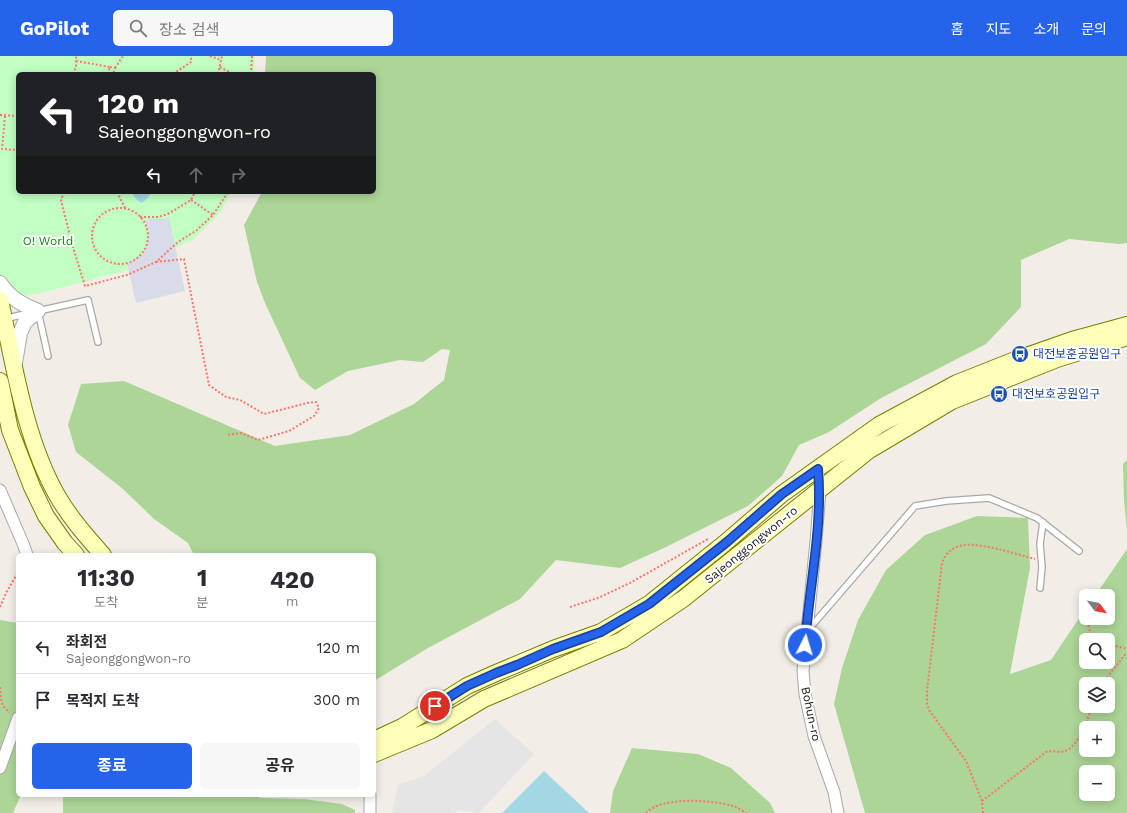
<!DOCTYPE html>
<html lang="ko">
<meta charset="utf-8">
<style>
body{margin:0;font-family:"Work Sans","Noto Sans KR",sans-serif;background:#f7f7f7;color:#2b2b33;height:100vh;display:flex;flex-direction:column;font-size:15px;white-space:nowrap}
*{box-sizing:border-box;margin:0}
p{font-size:13px;color:#7c7c81}
.icon{flex:none;width:22px;height:22px;fill:none;stroke:currentColor;stroke-width:2;stroke-linecap:round;stroke-linejoin:round}
.map{position:relative;flex:1;overflow:hidden}
.sheet{position:absolute;left:16px;top:497px;width:360px;height:244px;display:flex;flex-direction:column;background:#fff;border-radius:6px;box-shadow:0 2px 10px #0003}
.sheet>*{flex:none}
.hud{position:absolute;left:16px;top:16px;width:360px;height:122px;border-radius:6px;box-shadow:0 2px 10px #0003;background:#202124;color:#fff;overflow:hidden}
.needle{width:26px;rotate:122deg}
.controls{position:absolute;left:1079px;top:533px;display:grid;gap:8px}
.controls a{display:grid;place-items:center;width:36px;height:36px;border-radius:6px;background:#fff;box-shadow:0 2px 10px #0003;font-size:20px}
.pin{position:absolute;display:grid;place-items:center;width:34px;height:34px;color:#fff;margin:-17px;border:2px solid #fff;border-radius:50%;box-shadow:0 1px 4px #0007}
.me{position:absolute;width:44px;margin:-22px;rotate:5deg;stroke-linejoin:round;filter:drop-shadow(0 0 3px #0008)}
.turn{display:flex;align-items:center;gap:14px;height:84px;padding:0 16px;font-size:18px}
.turn .icon{width:52px;height:52px;stroke-width:2.5}
.turn b{display:block;font-size:28px;line-height:34px}
.lanes{display:flex;align-items:center;height:38px;padding:0 16px;background:#0003;justify-content:center;gap:20px;direction:ltr}
.lanes .off{opacity:.35}
.eta{display:flex;justify-content:space-evenly;align-items:center;height:68px;text-align:center}
.eta b{font-size:24px;font-weight:700;line-height:28px}
.button{display:flex;gap:8px;margin-top:auto;padding:8px 16px}
.button a{flex:1;height:46px;border-radius:6px;background:#2563eb;color:#fff;font-size:16px;font-weight:700;line-height:46px;text-align:center}
.button a+a{background:#f7f7f7;color:#2b2b33}
ul{padding:0;list-style:none}
li{display:flex;align-items:center;gap:12px;height:52px;padding:0 16px;border-top:1px solid #e1e1e2}
li div{flex:1}
li b{display:block;font-size:15px}
li em{font-style:normal}
header{display:flex;align-items:center;gap:24px;box-sizing:border-box;height:56px;padding:0 20px;background:#2563eb;color:#fff}
header strong{font-size:19px}
nav{display:flex;gap:22px;margin-inline-start:auto;font-size:14px}
.search{width:280px;height:36px;background:#f7f7f7;display:flex;align-items:center;gap:10px;box-sizing:border-box;padding:0 14px;border-radius:6px;color:#7c7c81;font-size:15px}
.map>svg:first-child{display:block}
</style>
<header>
<strong>GoPilot</strong>
<div class="search"><svg class="icon" aria-label="search" viewBox="0 0 24 24"><circle cx="10" cy="10" r="6"/><path d="M15 15l6 6"/></svg>장소 검색</div>
<nav><a>홈</a><a>지도</a><a>소개</a><a>문의</a></nav>
</header>
<div class="map">
<svg width="1127" height="757" viewBox="0 0 1127 757">
<rect width="100%" height="100%" fill="#f2eee7"/>
<path fill="#acd597" fill-rule="evenodd" d="M266,0h861v187l-8,1 -50,-5 -48,21v47l-35,37 -105,54 -52,34 -30,13 -17,31 -34,30 -82,41 -46,21 -64,-8 -36,39 -92,49 -54,33v-126h-180l-6,-12 -34,-24 -31,-30 -47,-37 -8,-27 13,-41 43,-3 151,65 75,-11 64,-31 30,-24 6,-30 -8,-1 -19,13 -23,-2 -52,11 -33,19 -15,-12 -35,-75 -8,-21 -13,-57 18,-33h112v-118h-109z
M1127,404v69l-3,-29 -1,-36z
M977,460l51,2 2,50 -20,106 41,-14 35,-52v10h22v-22h-13l32,-47v264h-262l-31,-109 8,-36 16,-48 28,-50 39,-35zM1086,584h22v22h-22zM1086,628h22v22h-22zM1086,672h22v22h-22zM1086,716h22v22h-22z
M0,564l18,3v172h3l-8,18h-13z
M632,692l66,6 33,14 39,35 5,10h-165l3,-22z
M63,739h188l10,3 43,1 38,5 13,6v3h-292z"/>
<path fill="#c1ffc3" d="M0,0h255l-1,18h-236v118h213l-10,20 -27,27 -61,30 -96,25 -37,4z"/>
<path fill="#e5e5e5" d="M495,663l39,35 -55,59 -20,-3 -5,3h-62l6,-28 26,-9z"/>
<path fill="#dadbe8" d="M169,162l16,73 -49,12 -9,-39 15,-9 6,-11 1,-12 -4,-12z"/>
<path fill="#a3d7e3" d="M131,136h20l-3,6 -6,5 -5,-3z
M544,715l45,42h-87z"/>
<g fill="none" stroke-linecap="round" stroke-linejoin="round">
<g stroke="#a8a8a8" stroke-width="8">
<path id="service" d="M38,255l50,-11 10,42
M38,255l10,45
M4,263l25,-6
M1040,532l2,-21 -2,-23 3,-22
M809,573l106,-123 31,-5 43,-3 48,20 42,33"/>
</g>
<g stroke="#a8a8a8" stroke-width="13">
<path id="minor" d="M818,413l2,21 -4,51 -13,130 2,23 9,42 20,56 4,21
M0,434l24,56 3,9
M0,712l18,-50
M370,739v18"/>
</g>
<g stroke="#a8a8a8" stroke-width="16">
<path id="tertiary" d="M0,227c11,16 21,21 38,28
M15,307l5,-30 5,-11 13,-11"/>
</g>
<g stroke="#778000" stroke-width="18">
<path id="secondary" d="M0,244c14,65 25,140 58,197 13,22 29,40 45,58
M0,325l10,49 22,57 14,29 19,27 11,12
M374,684l28,-13 65,-41 29,-13 57,-24 48,-17 48,-28 76,-61 57,-49 97,-69 78,-42 58,-23 57,-20 55,-15
M374,698l58,-24 52,-31 138,-59 61,-41 185,-148 84,-50 105,-42 70,-22"/>
</g>
<path stroke="#ff746b" stroke-width="2" stroke-dasharray="2 2" stroke-linecap="butt" d="M210,0l11,4
M76,5l34,6 -3,7
M110,11l5,1 -2,6
M220,11l13,7
M115,12l8,-12
M73,18l3,-7v-11
M173,18l18,-12v-6
M218,18l4,-18
M251,18l1,-18
M0,59l18,1
M5,60l-3,33 16,1
M64,136l-3,8 11,44 13,42 42,-11 29,-13 22,-20 19,-12 16,-15 15,-23
M117,136l8,16
M191,144l22,15
M92 180a28 28 0 1 1 56 0a28 28 0 1 1-56 0Z
M140,161h18l10,-3 23,-14 4,-8
M156,206l28,-3 25,126 17,12 14,3 24,14 43,-11 9,-1 3,6 -5,8 -25,15 -31,9 -17,-7 -15,2
M0,551l6,-14 12,-21
M570,551l28,-9 32,-15 78,-44
M1091,562l-2,2c-2,7 2,15 7,20
M1108,588l19,5
M1102,628l25,-32
M0,631c1,10 0,20 10,25
M982,745l64,-49c6,-2 13,1 19,-1 13,-4 23,-32 27,-45
M646,757c16,-17 66,-13 87,-7 5,2 10,5 14,7
M983,757l-1,-12 -16,-40 -37,-51 -2,-6v-13l15,-128c9,-26 39,-18 60,-13 11,3 22,6 33,9"/>
<use href="#service" stroke="#fff" stroke-width="5.5"/>
<use href="#minor" stroke="#fff" stroke-width="11"/>
<use href="#tertiary" stroke="#fff" stroke-width="14"/>
<use href="#secondary" stroke="#feffb8" stroke-width="16"/>
</g>
<g fill="none" stroke-linecap="round" stroke-linejoin="round">
<g stroke="#184099" stroke-width="10">
<path id="route" d="M435,650l32,-20 29,-13 21,-8 36,-16 48,-17 48,-28 78,-62 55,-48 36,-25c5,59 -9,118 -13,176"/>
</g>
<use href="#route" stroke="#2563eb" stroke-width="7"/>
</g>
<defs>
<g id="bus-disc" transform="scale(0.9)"><circle r="9.5" fill="#1a4fb4" stroke="#fff"/><path d="M-5-6H5V4H4V6H2V4H-2V6H-4V4H-5ZM-3.5-4V0h7V-4ZM-3.5 1.2v1.5H-2V1.2ZM2 1.2v1.5H3.5V1.2Z" fill="#fff"/></g>
</defs>
<g fill-rule="evenodd">
<use href="#bus-disc" x="1020" y="298"/>
<use href="#bus-disc" x="999" y="338"/>
</g>
<g text-anchor="middle" dominant-baseline="central" stroke-width="4" stroke-linejoin="round" paint-order="stroke">
<g font-size="12" fill="#028708" stroke="#fff">
<text x="48" y="185">O! World</text>
</g>
<g font-size="12" fill="#164399" stroke="#fff" text-anchor="start">
<text x="1033" y="298">대전보훈공원입구</text>
<text x="1012" y="338">대전보호공원입구</text>
</g>
<g font-size="12" fill="#212121" stroke="#fff">
<text transform="translate(751 489) rotate(-39)">Sajeonggongwon-ro</text>
<text transform="translate(811 658) rotate(78)">Bohun-ro</text>
</g>
</g>
</svg>
<div class="controls">
<a><svg class="needle" viewBox="-14 -14 28 28"><path d="M0-13l5 13h-10z" fill="#e53935"/><path d="M0 13l5-13h-10z" fill="#7c7c81"/></svg></a>
<a><svg class="icon" aria-label="search" viewBox="0 0 24 24"><circle cx="10" cy="10" r="6"/><path d="M15 15l6 6"/></svg></a>
<a><svg class="icon" aria-label="layers" viewBox="0 0 24 24"><path d="M12 4l9 5-9 5-9-5zM3 14l9 5 9-5"/></svg></a>
<a>+</a>
<a>−</a>
</div>
<div class="pin" style="left:435px;top:650px;background:#d93025"><svg class="icon" aria-label="arrive" viewBox="0 0 24 24"><path d="M6 21V4h12l-3 4 3 4H6"/></svg></div>
<svg class="me" style="left:805px;top:589px" viewBox="-20 -20 40 40"><circle r="17" fill="#2563eb" stroke="#fff" stroke-width="3"/><path d="M0-11L8 9 0 5-8 9z" fill="#fff"/></svg>
<div class="hud">
<div class="turn"><svg class="icon" aria-label="left" viewBox="0 0 24 24"><path d="M17 20v-9H6M10 6l-5 5 5 5"/></svg><div><b>120 m</b>Sajeonggongwon-ro</div></div>
<div class="lanes"><svg class="icon" aria-label="left" viewBox="0 0 24 24"><path d="M17 20v-9H6M10 6l-5 5 5 5"/></svg><svg class="icon off" aria-label="ahead" viewBox="0 0 24 24"><path d="M12 20V5M6 11l6-6 6 6"/></svg><svg class="icon off" aria-label="right" viewBox="0 0 24 24"><path d="M7 20v-9h11M14 6l5 5-5 5"/></svg></div>
</div>
<section class="sheet">
<div class="eta">
<div><b>11:30</b><p>도착</p></div>
<div><b>1</b><p>분</p></div>
<div><b>420</b><p>m</p></div>
</div>
<ul>
<li><svg class="icon" aria-label="left" viewBox="0 0 24 24"><path d="M17 20v-9H6M10 6l-5 5 5 5"/></svg><div><b>좌회전</b><p>Sajeonggongwon-ro</p></div><em>120 m</em></li>
<li><svg class="icon" aria-label="arrive" viewBox="0 0 24 24"><path d="M6 21V4h12l-3 4 3 4H6"/></svg><div><b>목적지 도착</b></div><em>300 m</em></li>
</ul>
<div class="button"><a>종료</a><a>공유</a></div>
</section>
</div>
